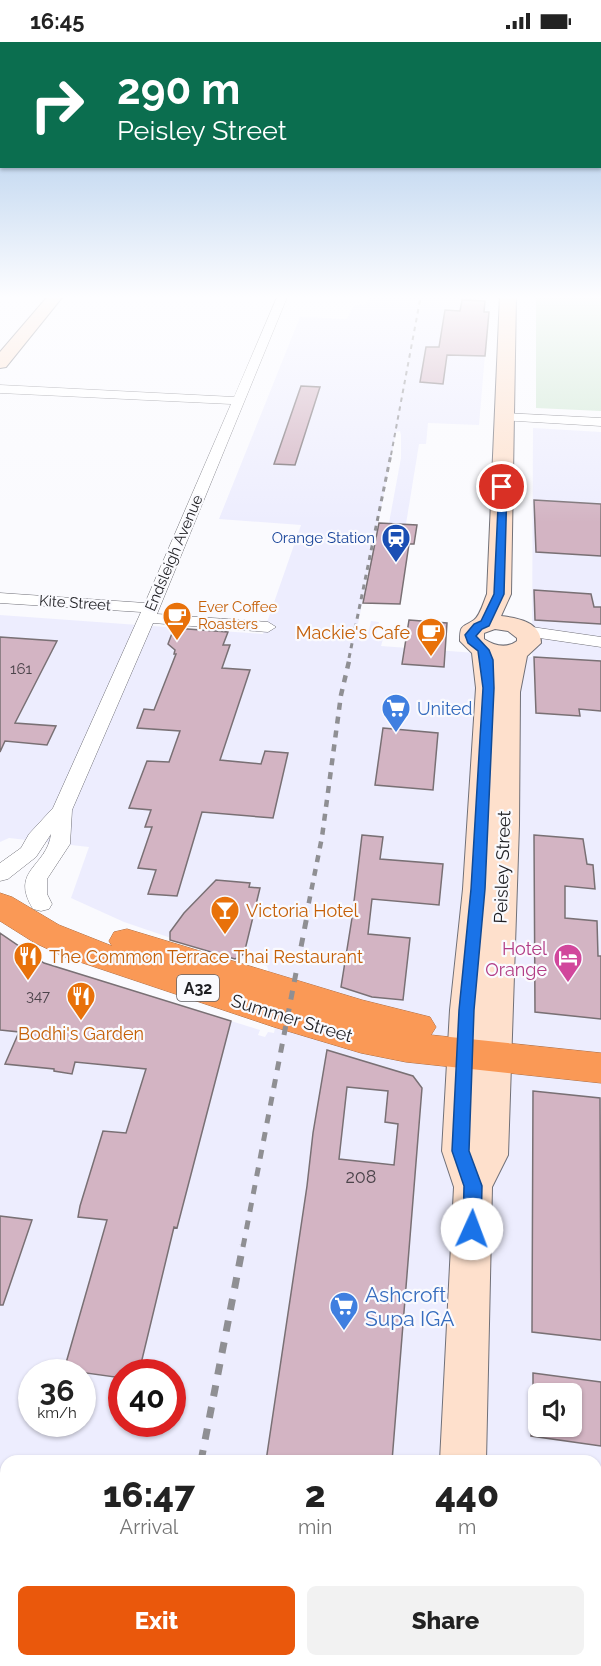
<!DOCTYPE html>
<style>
body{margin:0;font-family:Raleway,sans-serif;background:#f2f2f2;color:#222;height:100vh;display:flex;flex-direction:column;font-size:22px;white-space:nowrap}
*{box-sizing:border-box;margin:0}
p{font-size:20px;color:#767676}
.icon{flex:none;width:33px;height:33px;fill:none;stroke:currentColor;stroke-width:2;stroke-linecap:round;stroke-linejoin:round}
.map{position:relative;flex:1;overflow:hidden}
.drawer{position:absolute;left:0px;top:1413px;width:602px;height:212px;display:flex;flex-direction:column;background:#fff;border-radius:18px 18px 0 0;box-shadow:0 2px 4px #0004}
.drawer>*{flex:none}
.guide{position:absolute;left:0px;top:0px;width:602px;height:126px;box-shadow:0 2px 4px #0004;background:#0b6e4f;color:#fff;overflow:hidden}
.buttons{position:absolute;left:528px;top:1341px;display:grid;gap:12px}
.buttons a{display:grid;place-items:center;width:54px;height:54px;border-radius:9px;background:#fff;box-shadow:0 2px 4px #0004;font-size:30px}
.speed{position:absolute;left:18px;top:1317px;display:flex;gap:12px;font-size:30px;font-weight:700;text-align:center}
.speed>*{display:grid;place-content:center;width:78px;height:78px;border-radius:50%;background:#fff;box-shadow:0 2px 4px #0004;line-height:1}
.speed small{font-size:15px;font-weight:400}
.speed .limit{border:9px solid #d22;background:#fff;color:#111}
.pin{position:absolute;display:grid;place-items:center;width:51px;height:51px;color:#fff;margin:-26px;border:3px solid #fff;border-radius:50%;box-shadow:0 2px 6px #0007}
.me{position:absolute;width:66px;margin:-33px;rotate:2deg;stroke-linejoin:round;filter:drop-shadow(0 0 4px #0008)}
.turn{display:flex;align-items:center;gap:21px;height:126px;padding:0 18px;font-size:27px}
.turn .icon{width:78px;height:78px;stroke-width:2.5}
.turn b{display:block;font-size:42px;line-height:51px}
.eta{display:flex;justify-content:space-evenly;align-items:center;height:102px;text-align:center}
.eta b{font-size:36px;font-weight:800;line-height:42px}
.action{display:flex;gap:12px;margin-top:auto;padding:12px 18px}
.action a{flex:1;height:69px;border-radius:9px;background:#ea580c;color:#fff;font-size:24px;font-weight:800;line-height:69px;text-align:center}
.action a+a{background:#f2f2f2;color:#222}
.status{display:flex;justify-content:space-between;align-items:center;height:42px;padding:0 30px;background:#fff;direction:ltr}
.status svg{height:16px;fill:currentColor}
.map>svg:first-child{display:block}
</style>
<div class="status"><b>16:45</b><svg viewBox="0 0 49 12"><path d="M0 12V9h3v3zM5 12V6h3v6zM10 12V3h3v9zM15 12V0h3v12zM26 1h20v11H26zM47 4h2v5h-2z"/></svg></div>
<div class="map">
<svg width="601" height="1624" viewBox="0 0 601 1624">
<rect width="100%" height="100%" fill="#fafafe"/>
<path fill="#ededfe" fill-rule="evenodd" d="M372,253h118l-11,130 -51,-2 -2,21h-7l-13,80 -17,-1 12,-65v-23l-1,-4 -4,1 -39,197 12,1 2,-9 8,1 -4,16 8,1 -2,7 151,11 1,-229 68,4v1234h-601v-733l44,30 216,67 -2,5 7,2 3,-5 6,1 7,-36 -11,-21 -3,-10 -96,-28 -47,-16 -53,-24 18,-51 -80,-9 -9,4v-227l263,19 38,-109 -82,-6 81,-202 47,2 7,-14h10zM32,1330h50v52h-50zM122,1330h50v52h-50zM538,1352h34v32h-34zM6,1419h590v199h-590z"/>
<path fill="#d0e8d4" d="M536,253h65v116l-65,-3z"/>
<path fill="#d3b4c3" stroke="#797074" stroke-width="1.5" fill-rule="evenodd" d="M462,258l23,1 -1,11h5l-4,44 -38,-1 -4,29 -23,-2 6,-35h13l6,-37 15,1z
M301,344l19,1 -25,78 -21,-1z
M534,458l67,4v52l-65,-4z
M379,481l38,2 -3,19h-5l-9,60 -37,-1z
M534,548l57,4 3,13h7v17l-66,-4z
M409,578l38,3 -3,44 -42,-3z
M174,586l54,4 -5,13h7l-8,23 28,2 -30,90 41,4 4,-13 23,2 -15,65 -71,-6 -25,84 -29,-2 8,-24 -18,-2 14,-41h-7l6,-17 -22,-2 18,-47 22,1 11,-31 -43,-3 7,-19 10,1 22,-56h-2l1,-4 -7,-6z
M0,595l57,4 -42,82 41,3 -9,19 -42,-4 -5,11z
M534,615l67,4v50l-22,-2 1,7 -44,-3z
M383,686l55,5 -5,57 -58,-5z
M362,793l21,2 -3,22 63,5 -4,41 -67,-6 -4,35 42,4 -7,62 -31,-3 -31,-10 11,-69z
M534,793l49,4 4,25 6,1 2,24 -30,-3v32l32,3 1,35h3v63l-66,-7z
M216,838l34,3 -1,4 11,1 -16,66 -9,5 -65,-19v-8l14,-19z
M0,891l44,30 187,58 -54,207 -3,-1 -35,145h-17v6l-58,-8 43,-150 -29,-3 2,-11 23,-75 23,2 20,-64 -71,-7 -3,12 -18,-3v-2l-49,-5 14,-32 -19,-2z
M327,1008l86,26 9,12 -30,373h-126l41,-275 6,-53zM347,1045l41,4 -3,31 13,2 -4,41 -55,-6z
M533,1049l67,7 1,242 -69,-8z
M0,1174l32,4 -29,85h-3z
M533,1331l68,9v64l-70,-10v-10h41v-32h-39z"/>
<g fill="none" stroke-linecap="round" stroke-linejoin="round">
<g stroke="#707078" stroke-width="1">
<path id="street" d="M278,253h10l-131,319 111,8 8,5 -8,5 -115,-9 -81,187 -2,34 -23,35v15l5,10 -3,5 -8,2 -8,-2c-24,-39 14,-42 18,-75l-15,23 -28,22 -8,2v-18l21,-15 8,-14 24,-26 88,-196 -141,-9v-10l145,10 86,-199 -231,-11v-8l234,12z
M505,371l96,5v8l-101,-6 -1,-3 1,-3z
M525,584l76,11v10l-82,-12 -2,-4 2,-4z"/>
</g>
<g stroke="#707078" stroke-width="2">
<path id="secondary" d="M49,253h15l-58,72 -6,1v-16z
M500,253h16l-5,299 -10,22c17,2 40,6 40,27l-14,13 -7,36 -1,133 -11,330 -16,32 -6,274h-46l14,-274 -12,-36 8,-141 13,-121 13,-201 -4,-35 -12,-12c0,-17 2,-13 14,-21 6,-4 10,-19 13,-26zM495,587l13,2 9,7v3c-11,8 -22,5 -33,-2v-6z
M428,1618h52v6h-52z"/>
</g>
<g stroke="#ad6e44" stroke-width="1">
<path id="highway" d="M0,851l12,4 47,28 53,21 -3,-5 5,-9 13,-3 235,71 68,17 6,10 -5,8 170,18v30l-195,-21 -45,-9 -87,-26 -209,-70 -30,-14 -35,-22z"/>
</g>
<use href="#street" fill="#fff" fill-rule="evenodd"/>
<use href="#secondary" fill="#fee0cc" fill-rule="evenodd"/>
<use href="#highway" fill="#fa9956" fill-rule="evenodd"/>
<path stroke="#8f8f93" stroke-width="2" stroke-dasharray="4.5 4.5" stroke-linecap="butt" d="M391,413l30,-160"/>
<path stroke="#8f8f93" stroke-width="3" stroke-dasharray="5 5" stroke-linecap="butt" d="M349,616l42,-204"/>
<path stroke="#8f8f93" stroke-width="4.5" stroke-dasharray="7 7" stroke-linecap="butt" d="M306,875l16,-80 19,-142 9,-38"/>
<path stroke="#8f8f93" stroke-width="5" stroke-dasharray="9 9" stroke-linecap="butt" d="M243,1205l64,-331"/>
<path stroke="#8f8f93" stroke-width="7" stroke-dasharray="11 11" stroke-linecap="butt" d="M201,1419l42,-216
M162,1624l1,-6"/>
</g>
<linearGradient id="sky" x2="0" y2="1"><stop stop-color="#95bbe5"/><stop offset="0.53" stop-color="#fdfdff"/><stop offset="1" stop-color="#fdfdff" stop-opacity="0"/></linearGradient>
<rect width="601" height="481" fill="url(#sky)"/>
<path fill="#1a73e8" stroke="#114b97" stroke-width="1.5" d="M499,443l8,2 -3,107 -15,32 -7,3 -6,7 13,14 4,10 1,28 -9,201 -11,121 -5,141 13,35 -1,43 -3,6 -6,2 -7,-2 -2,-6 1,-43 -12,-35 7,-141 12,-121 12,-201 -5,-37 -10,-8 -3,-8 9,-11 7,-3 13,-27z"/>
<defs>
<g id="station-pin" transform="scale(1.5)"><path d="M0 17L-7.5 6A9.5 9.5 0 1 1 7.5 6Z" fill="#1a4fb4" stroke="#fafafe"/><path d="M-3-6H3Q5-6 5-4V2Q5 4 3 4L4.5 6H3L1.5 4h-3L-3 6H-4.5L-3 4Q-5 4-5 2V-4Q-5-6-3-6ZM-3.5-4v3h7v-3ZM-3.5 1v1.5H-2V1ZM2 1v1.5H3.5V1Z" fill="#fff"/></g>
<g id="cafe-pin" transform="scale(1.5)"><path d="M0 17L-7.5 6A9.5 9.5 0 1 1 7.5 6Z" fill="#e8710a" stroke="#fafafe"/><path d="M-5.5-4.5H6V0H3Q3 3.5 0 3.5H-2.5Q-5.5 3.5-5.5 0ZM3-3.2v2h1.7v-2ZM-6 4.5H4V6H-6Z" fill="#fff"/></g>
<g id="supermarket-pin" transform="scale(1.5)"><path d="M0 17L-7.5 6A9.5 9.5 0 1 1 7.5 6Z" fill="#3f7fe0" stroke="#fafafe"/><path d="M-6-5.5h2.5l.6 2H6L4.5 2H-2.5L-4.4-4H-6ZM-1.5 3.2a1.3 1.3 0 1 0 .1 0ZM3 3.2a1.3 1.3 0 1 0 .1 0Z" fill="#fff"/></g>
<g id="bar-pin" transform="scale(1.5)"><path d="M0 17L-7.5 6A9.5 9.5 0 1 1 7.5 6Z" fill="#e8710a" stroke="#fafafe"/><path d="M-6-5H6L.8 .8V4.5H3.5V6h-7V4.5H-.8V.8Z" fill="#fff"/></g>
<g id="restaurant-pin" transform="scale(1.5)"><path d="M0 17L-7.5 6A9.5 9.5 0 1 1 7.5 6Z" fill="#e8710a" stroke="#fafafe"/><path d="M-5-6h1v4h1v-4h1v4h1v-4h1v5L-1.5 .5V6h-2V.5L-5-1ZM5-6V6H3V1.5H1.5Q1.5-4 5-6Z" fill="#fff"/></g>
<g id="hotel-pin" transform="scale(1.5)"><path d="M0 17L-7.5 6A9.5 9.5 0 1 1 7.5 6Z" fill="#d1479c" stroke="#fafafe"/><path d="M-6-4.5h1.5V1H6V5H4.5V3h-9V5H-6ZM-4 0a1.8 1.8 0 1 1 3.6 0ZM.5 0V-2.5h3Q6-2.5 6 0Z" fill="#fff"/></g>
</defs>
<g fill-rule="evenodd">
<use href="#station-pin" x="396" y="496"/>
<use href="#cafe-pin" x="177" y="574"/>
<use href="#cafe-pin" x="431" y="590"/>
<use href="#supermarket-pin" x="396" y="666"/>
<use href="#bar-pin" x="225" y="868"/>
<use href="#restaurant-pin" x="28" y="914"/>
<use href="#hotel-pin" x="568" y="916"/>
<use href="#restaurant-pin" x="81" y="954"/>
<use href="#supermarket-pin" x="344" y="1264"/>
</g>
<g text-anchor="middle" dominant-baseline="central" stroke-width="4.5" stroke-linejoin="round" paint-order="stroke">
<g font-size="15" fill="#164399" stroke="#fafafe" text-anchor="end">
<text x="375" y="496">Orange Station</text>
</g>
<g font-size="15" fill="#1f1f23" stroke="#fafafe">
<text transform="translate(174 511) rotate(-67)">Endsleigh Avenue</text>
<text transform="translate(75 561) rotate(4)">Kite Street</text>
</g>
<g font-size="15" fill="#c56008" stroke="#fafafe" text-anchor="start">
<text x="198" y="565">Ever Coffee<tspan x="198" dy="17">Roasters</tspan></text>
</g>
<g font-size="15" fill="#4c444b">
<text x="21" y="627">161</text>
<text x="38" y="954">347</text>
</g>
<rect fill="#fafafe" stroke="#616165" stroke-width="1.5" x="177" y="933" width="42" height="26" rx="4.5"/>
<g font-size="16" font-weight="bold" fill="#1f1f23">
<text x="198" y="946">A32</text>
</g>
<g font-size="18" fill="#c56008" stroke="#fafafe" text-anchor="start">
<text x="410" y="590" text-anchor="end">Mackie's Cafe</text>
<text x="246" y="868">Victoria Hotel</text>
<text x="49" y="914">The Common Terrace Thai Restaurant</text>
<text x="81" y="991" text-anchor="middle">Bodhi's Garden</text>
</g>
<g font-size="18" fill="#366cbe" stroke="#fafafe" text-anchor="start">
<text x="417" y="666">United</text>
</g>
<g font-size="18" fill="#1f1f23" stroke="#fafafe">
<text transform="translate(502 825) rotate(-88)">Peisley Street</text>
<text transform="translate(292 976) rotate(17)">Summer Street</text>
</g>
<g font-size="18" fill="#b23c85" stroke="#fafafe" text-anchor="end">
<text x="547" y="906">Hotel<tspan x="547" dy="21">Orange</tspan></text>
</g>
<g font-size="18" fill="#4c444b">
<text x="361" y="1134">208</text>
</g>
<g font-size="21" fill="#366cbe" stroke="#fafafe" text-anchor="start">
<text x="365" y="1252">Ashcroft<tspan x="365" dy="24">Supa IGA</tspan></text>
</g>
</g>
</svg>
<div class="buttons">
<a><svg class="icon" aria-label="sound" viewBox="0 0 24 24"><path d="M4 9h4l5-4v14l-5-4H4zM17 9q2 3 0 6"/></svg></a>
</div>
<div class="speed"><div>36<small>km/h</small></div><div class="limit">40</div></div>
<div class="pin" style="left:502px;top:445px;background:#d93025"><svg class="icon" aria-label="arrive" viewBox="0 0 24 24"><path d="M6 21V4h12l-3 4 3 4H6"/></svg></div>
<svg class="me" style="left:472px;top:1187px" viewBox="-20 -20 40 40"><circle r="19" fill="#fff"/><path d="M0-13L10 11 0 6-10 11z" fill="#1a73e8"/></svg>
<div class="guide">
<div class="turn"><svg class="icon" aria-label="right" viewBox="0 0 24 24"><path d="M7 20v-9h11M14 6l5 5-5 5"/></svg><div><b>290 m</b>Peisley Street</div></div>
</div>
<section class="drawer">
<div class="eta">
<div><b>16:47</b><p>Arrival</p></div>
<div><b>2</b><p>min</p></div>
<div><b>440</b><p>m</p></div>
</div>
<div class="action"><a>Exit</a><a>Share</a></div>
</section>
</div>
